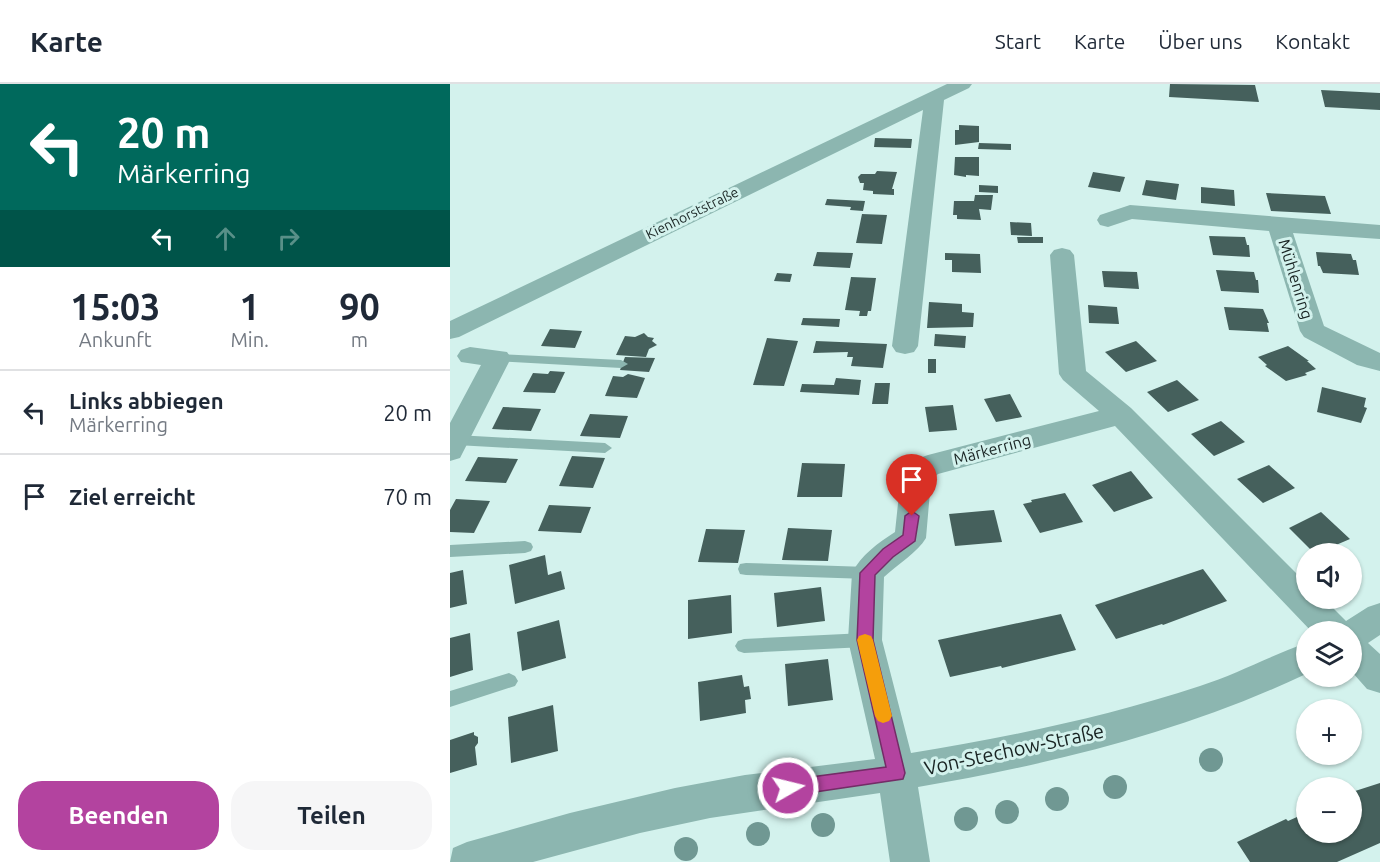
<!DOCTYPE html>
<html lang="de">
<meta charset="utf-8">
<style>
body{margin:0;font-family:Ubuntu,sans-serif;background:#f6f6f7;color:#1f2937;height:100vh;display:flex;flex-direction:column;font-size:22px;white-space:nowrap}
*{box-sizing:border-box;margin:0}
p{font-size:20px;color:#747a83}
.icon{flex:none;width:33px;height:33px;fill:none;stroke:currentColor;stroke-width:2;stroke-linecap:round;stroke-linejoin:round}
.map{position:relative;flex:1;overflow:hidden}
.side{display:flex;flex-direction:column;background:#fff;width:450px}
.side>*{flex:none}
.guide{background:#00695c;color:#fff;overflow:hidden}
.controls{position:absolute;left:846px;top:459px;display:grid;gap:12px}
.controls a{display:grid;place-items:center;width:66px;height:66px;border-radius:50%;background:#fff;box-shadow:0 2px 4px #0004;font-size:30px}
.pin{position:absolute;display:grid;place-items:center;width:51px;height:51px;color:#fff;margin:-62px -26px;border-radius:50% 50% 50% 0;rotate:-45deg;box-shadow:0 0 6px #0007}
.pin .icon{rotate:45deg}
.me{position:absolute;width:66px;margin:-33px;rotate:82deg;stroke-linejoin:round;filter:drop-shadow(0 0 4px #0008)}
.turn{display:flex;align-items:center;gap:21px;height:126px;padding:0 18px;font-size:27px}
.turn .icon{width:78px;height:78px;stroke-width:2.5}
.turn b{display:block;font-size:42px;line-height:51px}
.lanes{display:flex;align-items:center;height:57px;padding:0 18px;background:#0003;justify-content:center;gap:30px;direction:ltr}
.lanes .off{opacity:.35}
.eta{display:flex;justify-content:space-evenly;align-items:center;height:102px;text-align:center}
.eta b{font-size:36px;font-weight:700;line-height:42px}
.action{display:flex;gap:12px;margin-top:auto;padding:12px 18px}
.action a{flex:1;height:69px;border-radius:24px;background:#b3439f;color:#fff;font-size:24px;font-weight:700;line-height:69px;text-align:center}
.action a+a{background:#f6f6f7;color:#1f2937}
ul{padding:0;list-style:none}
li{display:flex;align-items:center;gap:18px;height:84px;padding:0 18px;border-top:2px solid #e0e1e3}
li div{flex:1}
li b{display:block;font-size:22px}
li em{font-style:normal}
header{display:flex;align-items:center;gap:36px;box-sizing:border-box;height:84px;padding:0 30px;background:#fff;border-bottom:2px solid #e0e1e3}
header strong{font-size:28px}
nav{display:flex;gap:33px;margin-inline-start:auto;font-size:21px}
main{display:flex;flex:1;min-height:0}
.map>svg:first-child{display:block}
</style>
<header>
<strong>Karte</strong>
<nav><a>Start</a><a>Karte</a><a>Über uns</a><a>Kontakt</a></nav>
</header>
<main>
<section class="side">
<div class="guide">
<div class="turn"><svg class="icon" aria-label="left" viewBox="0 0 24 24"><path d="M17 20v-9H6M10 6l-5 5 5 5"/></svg><div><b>20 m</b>Märkerring</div></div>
<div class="lanes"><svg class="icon" aria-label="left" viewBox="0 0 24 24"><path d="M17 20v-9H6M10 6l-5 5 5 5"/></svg><svg class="icon off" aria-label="ahead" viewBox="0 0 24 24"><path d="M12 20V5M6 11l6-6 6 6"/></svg><svg class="icon off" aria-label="right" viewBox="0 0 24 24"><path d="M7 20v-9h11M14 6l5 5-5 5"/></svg></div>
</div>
<div class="eta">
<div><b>15:03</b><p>Ankunft</p></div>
<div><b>1</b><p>Min.</p></div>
<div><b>90</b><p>m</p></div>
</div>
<ul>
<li><svg class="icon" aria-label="left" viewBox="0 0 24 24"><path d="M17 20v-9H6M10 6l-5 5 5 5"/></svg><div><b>Links abbiegen</b><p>Märkerring</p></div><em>20 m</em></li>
<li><svg class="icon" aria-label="arrive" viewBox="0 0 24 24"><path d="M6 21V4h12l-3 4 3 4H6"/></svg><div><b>Ziel erreicht</b></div><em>70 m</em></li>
</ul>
<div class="action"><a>Beenden</a><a>Teilen</a></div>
</section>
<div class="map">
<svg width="930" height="778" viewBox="0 0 930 778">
<rect width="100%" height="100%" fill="#d3f2ed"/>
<path fill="#45605c" d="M720,0l85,1 4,17 -90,-5z
M871,6l59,3v17l-55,-3z
M509,41l20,1v16l-24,3v-15h4z
M425,54l37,1 -1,9 -37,-1z
M529,59l32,1v6l-33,-1z
M505,73h24v19l-13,-1v2l-12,-2z
M427,87l20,1 -5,17h2v6l-21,-1v-3l-10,-1 1,-7h-4l-2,-6 3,-3h14z
M643,88l32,5 -5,15 -32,-5z
M696,96l33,4 -3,16 -34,-5z
M529,101l19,1v7l-19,-1z
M751,103l33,3 1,16 -34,-3z
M816,109l59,3 6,18 -60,-3z
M525,111h18l-2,15 -12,-1 2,11 -24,-1v-4h-4l1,-14h20z
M377,115l38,2 -2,10 -13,-1 1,-3 -26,-2z
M412,130l25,1 -5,29 -26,-1z
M560,138l21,1 1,13 -21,-1z
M759,152l36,1 2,8h2l1,12 -37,-2z
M567,153h26v6h-25z
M367,168l36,1 -3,15 -37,-2z
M866,168l35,2 2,6h3l3,15 -36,-2 -3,-7h-2z
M495,169l35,1 1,19 -29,-1v-12h-7z
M766,186l38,2 2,8h2l1,13 -38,-2z
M652,187l35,1 2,17 -35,-2z
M327,189l15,1 -2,8 -16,-1z
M401,193l25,1 -5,33h-3l-1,5h-8l1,-5 -15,-1z
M479,218l33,2v8l12,1 -1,14 -46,1z
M638,221l29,2 2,17 -30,-1z
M774,223l39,2 6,14h-2l2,9 -40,-2z
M353,234l37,1 -1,8 -38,-2z
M100,245l32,2 -7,17 -34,-2z
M194,249l4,4 6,1 -2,3 5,4 -8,4 -3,8 -30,-2 9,-19 10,1z
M485,250l31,2 -1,12 -31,-2z
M317,254l31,3 -14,45 -31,-1z
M366,257l71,3 -4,24 -32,-2 2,-9h-6l1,-5 -35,1z
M686,257l21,20 -31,11 -21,-20z
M838,262l21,15h-2l9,8 -11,4 2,2 -21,6 -21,-15 2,-1 -9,-8z
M175,273l30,1 -6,14 -29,-2z
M478,275h8v14h-8z
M100,287l15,1 -10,21 -32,-1 10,-19 15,1z
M178,290l17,4 -8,20 -32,-2 8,-20 10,1z
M386,294l25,2 -2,15 -59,-3 2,-8 32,1z
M727,296l22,20 -31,12 -21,-20z
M425,299h15l-2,21h-16z
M872,303l44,11 -2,9 3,1 -6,15 -44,-11z
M560,310l12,23 -26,5 -12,-23z
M503,321l4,25 -28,2 -4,-25z
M53,323l38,2 -10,22 -39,-2z
M140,330l38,2 -8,22 -40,-2z
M771,337l24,21 -31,14 -23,-22z
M122,372l33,2 -12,30 -34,-2z
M28,373l40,2 -12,24 -41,-2z
M352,379l43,1 -3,33h-45z
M819,381l26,23 -32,15 -26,-24z
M681,387l22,27 -39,14 -22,-27z
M615,409l18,29 -43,11 -17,-29 9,-2 -1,-2z
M6,415l34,2 -16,32 -24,-1v-22z
M99,421l42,2 -10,26 -43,-2z
M544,426l8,32 -47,4 -6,-32z
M871,428l29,27 -35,15 -26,-26z
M338,444l44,2 -4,31 -46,-1z
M256,445l39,1 -7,33 -40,-1z
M95,471l3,20 13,-4 4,18 -50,15 -6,-39z
M753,485l24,32 -64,24 -1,-1 -46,15 -21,-34z
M13,486l4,34 -17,4v-35z
M371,503l4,34 -48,6 -3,-34z
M281,511l1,38 -44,6v-39z
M611,530l15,36 -74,18 -1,-2 -51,11 -12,-37z
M109,536l7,38 -44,13 -5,-39z
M20,549l3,37 -23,7v-39z
M378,575l5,41 -45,6 -3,-42z
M292,591l2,12 5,-1 2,13 -6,1 1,13 -46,8 -2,-39z
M103,621l5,46 -47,12 -3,-46z
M24,648v3l4,2v6l-3,4 2,18 -27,8v-33z
M930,699v60l-43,19h-87l-13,-20 49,-23 2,2 18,-8v19h46v-40z"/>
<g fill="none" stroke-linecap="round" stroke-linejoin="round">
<path fill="#8cb6b0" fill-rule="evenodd" d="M48,270l123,6 7,4 -7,4 -128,-7 -2,-3 2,-3z
M6,351l149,8 7,5 -7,5 -149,-8 -6,-3 1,-6z
M75,457l6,2 2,4 -2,4 -6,2 -75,4v-12z
M296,479l122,4 6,1 2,5 -2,5 -6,1 -122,-4 -6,-1 -2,-5 2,-5z
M415,549l6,2 3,5 -3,5 -6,2 -121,6 -6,-2 -3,-5 3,-5 6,-2z
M59,589l6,3 3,5 -3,5 -65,21v-16z"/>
<path fill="#8cb6b0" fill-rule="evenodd" d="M497,0h25l-3,4 -25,12 -26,246 -4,6 -9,2 -9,-2 -4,-6 31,-236 -464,227 -9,2v-18z
M680,121l250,20v14l-87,-6 31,93 56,27v18l-23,-6 -53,-28 -4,-6 -31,-100 -137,-12 -24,8 -8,-2 -3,-5 3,-5z
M612,164l8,2 4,5 12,116 45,37 175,175v15h17l23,23 22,-14 12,-4v32l-12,8 12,11v39l-13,-4 -15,-17v-40h-40l-197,-206 -177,48 -7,6 -5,58c-8,14 -29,27 -42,39l-2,63 29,113c98,-16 195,-36 289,-67 37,-12 70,-30 106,-43v31c-123,58 -254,90 -388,113l12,75h-40l-10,-69 -170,25 -70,15 -107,29h-83l3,-14 14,-6 103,-29 105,-25 70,-13 130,-16 -27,-119 4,-67c9,-18 26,-30 43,-41l6,-57c6,-11 15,-16 27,-20l171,-44 -36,-31 -4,-6 -9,-119 4,-5z
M20,263l37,5 4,6 -51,100 -10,3v-38l31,-58 -20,-3 -4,-6 4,-6z"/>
</g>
<g fill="#709893">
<circle cx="761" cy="676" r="12"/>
<circle cx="665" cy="703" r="12"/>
<circle cx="607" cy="715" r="12"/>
<circle cx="557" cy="728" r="12"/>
<circle cx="516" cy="735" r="12"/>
<circle cx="373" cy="741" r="12"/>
<circle cx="308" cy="750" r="12"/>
<circle cx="236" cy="765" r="12"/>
</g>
<path fill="#b3439f" stroke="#742c67" stroke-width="1.5" d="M462,427l7,5 -4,25 -22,16 -18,18 -2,65 32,133 -2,6 -115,17 -7,-2 -2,-6 2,-6 7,-2 98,-13 -29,-127 3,-67 23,-24 20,-14 2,-19z"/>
<path fill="#f59e0b" d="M415,550l6,2 2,4 19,76 -3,5 -6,2 -5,-2 -3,-5 -18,-76 2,-4z"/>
<g text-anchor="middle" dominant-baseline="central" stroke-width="6" stroke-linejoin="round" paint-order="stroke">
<g font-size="14" fill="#192423" stroke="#d3f2ed">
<text transform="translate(242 129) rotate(-26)">Kienhorststraße</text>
</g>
<g font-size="16" fill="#192423" stroke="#d3f2ed">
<text transform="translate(846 195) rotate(73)">Mühlenring</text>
<text transform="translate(542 365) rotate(-15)">Märkerring</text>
</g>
<g font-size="20" fill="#192423" stroke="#d3f2ed">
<text transform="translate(564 665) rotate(-12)">Von-Stechow-Straße</text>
</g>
</g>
</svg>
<div class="controls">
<a><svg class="icon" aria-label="sound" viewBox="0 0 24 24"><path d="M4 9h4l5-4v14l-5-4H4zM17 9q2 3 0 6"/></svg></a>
<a><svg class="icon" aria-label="layers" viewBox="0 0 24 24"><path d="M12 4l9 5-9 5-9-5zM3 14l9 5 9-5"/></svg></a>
<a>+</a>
<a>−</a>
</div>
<div class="pin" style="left:462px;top:432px;background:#d93025"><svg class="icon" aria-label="arrive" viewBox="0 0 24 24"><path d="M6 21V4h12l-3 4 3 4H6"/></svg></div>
<svg class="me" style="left:338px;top:704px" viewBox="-20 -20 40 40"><circle r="17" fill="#b3439f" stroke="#fff" stroke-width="3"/><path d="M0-11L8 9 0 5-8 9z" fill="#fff"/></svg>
</div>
</main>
